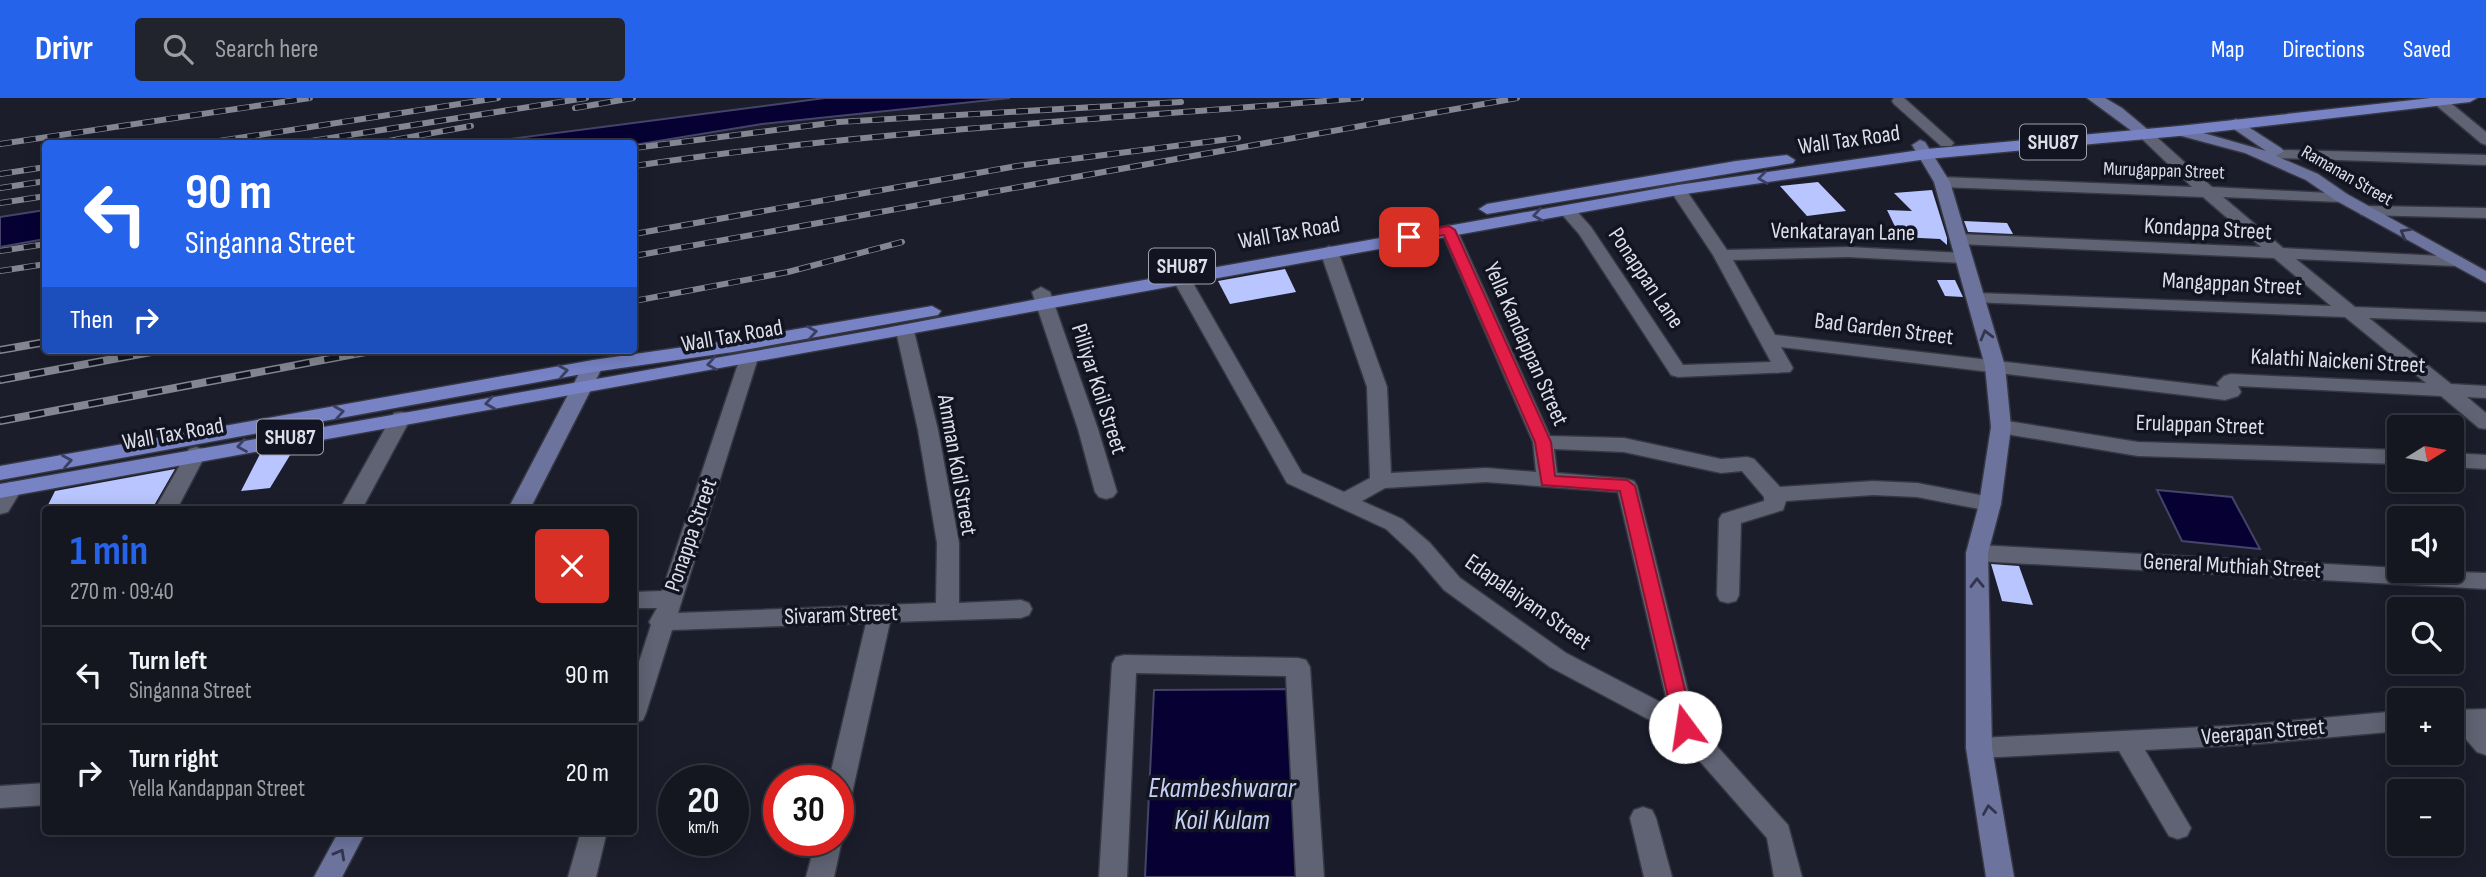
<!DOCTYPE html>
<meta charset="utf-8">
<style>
body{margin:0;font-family:"Sofia Sans Condensed",sans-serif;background:#21232d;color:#f1f3f6;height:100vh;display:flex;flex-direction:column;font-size:26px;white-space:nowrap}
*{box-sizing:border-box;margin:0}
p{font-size:23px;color:#9d9fa5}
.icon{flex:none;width:38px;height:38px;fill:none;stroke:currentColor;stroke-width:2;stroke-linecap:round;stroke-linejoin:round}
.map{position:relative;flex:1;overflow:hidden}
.drawer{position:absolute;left:42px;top:408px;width:595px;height:329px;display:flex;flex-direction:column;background:#141620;border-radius:7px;box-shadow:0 4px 18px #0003,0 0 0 2px #33353e}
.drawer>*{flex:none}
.banner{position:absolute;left:42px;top:42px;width:595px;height:214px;border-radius:7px;box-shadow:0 4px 18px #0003,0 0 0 2px #33353e;background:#2563eb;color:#fff;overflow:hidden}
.needle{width:46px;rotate:79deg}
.tools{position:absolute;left:2387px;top:317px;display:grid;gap:14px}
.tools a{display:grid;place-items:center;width:77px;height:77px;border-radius:7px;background:#141620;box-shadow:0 4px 18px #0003,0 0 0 2px #33353e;font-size:35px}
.speed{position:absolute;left:658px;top:667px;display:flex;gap:14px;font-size:35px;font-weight:700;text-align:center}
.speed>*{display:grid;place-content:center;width:91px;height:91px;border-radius:50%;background:#141620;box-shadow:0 4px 18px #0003,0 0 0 2px #33353e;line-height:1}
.speed small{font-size:18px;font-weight:400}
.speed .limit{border:10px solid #d22;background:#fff;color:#111}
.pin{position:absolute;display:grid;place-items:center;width:60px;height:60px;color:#fff;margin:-30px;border-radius:14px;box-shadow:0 4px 10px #0006}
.me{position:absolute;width:77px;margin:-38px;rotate:346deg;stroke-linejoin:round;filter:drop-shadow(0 0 5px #0008)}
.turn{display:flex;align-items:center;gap:24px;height:147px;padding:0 28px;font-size:32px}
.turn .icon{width:91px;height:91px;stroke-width:2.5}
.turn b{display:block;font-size:49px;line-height:60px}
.then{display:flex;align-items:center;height:66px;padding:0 28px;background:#0003;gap:14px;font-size:26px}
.round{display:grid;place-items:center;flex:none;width:74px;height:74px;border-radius:7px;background:#21232d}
.head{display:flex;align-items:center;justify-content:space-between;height:119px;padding:0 28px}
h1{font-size:42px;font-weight:700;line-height:52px;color:#2563eb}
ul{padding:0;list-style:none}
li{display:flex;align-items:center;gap:21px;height:98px;padding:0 28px;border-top:2px solid #33353e}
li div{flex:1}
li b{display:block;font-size:26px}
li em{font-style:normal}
header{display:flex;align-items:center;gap:42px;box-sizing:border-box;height:98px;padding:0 35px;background:#2563eb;color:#fff}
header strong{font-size:33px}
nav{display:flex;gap:38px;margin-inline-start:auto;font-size:24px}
.search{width:490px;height:63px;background:#21232d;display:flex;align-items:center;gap:18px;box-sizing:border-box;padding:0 24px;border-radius:7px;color:#9d9fa5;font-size:26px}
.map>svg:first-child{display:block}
</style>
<header>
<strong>Drivr</strong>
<div class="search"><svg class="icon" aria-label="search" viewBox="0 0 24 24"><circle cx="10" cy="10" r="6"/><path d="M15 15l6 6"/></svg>Search here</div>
<nav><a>Map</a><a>Directions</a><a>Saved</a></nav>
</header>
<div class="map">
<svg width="2486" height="779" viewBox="0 0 2486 779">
<rect width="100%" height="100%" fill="#1b1d2b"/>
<path fill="#060033" stroke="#464369" stroke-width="2" d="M825,0h185l-248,26 -128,21 -154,-2z
M45,112v29l-45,8v-30z
M2157,392l75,7 28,52 -78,-8z
M1290,591l7,188h-152l9,-187z"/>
<path fill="#b8c5fe" d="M1818,84l28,29 -39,5 -27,-30z
M1932,92l15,48v7l-7,-6 -40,-2 -13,-27 25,1 -18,-18z
M1964,123l43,2 6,11 -45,-2z
M1285,171l11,23 -66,12 -12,-23z
M1937,182h18l8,17 -18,-1z
M295,349l-25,41 -29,3 19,-37z
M175,371l-23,40h-106l9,-18z
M1991,466l28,2 14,39 -31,-4z"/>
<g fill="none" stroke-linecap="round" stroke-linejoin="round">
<g stroke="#353742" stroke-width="3">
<path id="street" d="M1894,0h10l47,42 3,3 -3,3h-10l-47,-42 -2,-3z
M2442,1l5,1 39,32v13l-5,-2 -44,-37 -2,-3 2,-3z
M2145,31l5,2 62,56 135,7 2,3 -2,3 -6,2 -118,-5 60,51 178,9 3,4 -9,5 -159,-7 59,48 131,5v10l-117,-4 82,66 35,2v12l-19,-1 19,16v16l-7,-1 -38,-32 -203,-10 3,6 -3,4 -13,4 -444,-53 12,21 -3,4 -112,5 -7,-2 -92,-141 -20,-23 2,-4h12l18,20 92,138 88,-3 -58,-107 -43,-65 8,-5 6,2 43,63 121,-3 115,6 9,5 -9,5 -115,-6 -115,3 42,75 444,52 -2,-4 7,-7 7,-2 195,9 -81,-66 -374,-15 -3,-4 9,-5 354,13 -57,-48 -316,-14 -8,-5 8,-5 303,13 -58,-50 -261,-10 -8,-5 8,-5 250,10 -52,-50 -3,-3z
M2281,52l205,5v10l-211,-7 -2,-3z
M2367,108l119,2v10l-125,-3 -2,-4z
M1449,127l8,5 93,206 74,2 97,21 26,-2 7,2 26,28 93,-6 44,2 73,14 8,2 3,5 -3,5 -8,2 -73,-14 -44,-2 -87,6 -3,9 -42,13 -2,72 -3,6 -8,2 -8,-2 -3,-6 2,-76 3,-5 42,-13v-4l-22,-26 -21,2 -97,-21 -70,-3 3,24 70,6 7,2 3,5 59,237 92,102 14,52h-28l-7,-39 -91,-104 -126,-67 -106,-77 -30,-35 -28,-26 -99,-46 -115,-205 9,-5 9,5 112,195 42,19 26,-14 -3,-91 -47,-136 9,-5 9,5 49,136 4,86 95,-5 50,4 -3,-30 -92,-212zM1486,384l132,10 50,214 -102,-53 -106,-75 -30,-35 -28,-24 -40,-18 23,-13z
M1041,189l9,5 48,137 19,63 -4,5 -7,2 -7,-2 -4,-5 -17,-63 -46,-137z
M905,227l9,6 24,99 21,113v60l62,-3 8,3 3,6 -3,6 -8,3 -131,4 -39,176 -4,8 -9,3v-29h-9l37,-157 -194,7 -26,83 -3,7 -9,3v-46l17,-52 -2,-3 8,-14h-23v-16l28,-1 78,-233 9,-6 9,6 -80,255 258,-10 1,-60 -19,-113 -22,-99z
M401,314l7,1 3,5 -49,91h-22l51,-91 3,-5z
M2001,322l137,22 261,8v14l-261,-8 -144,-24 -3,-5 3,-5z
M196,349l7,2 3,5 -29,55h-22l34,-60z
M2452,355l34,2v14l-34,-2z
M11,384l7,2 4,5 -14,23 -8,2v-24l4,-6z
M1977,447l422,23v2l87,3v16l-509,-28 -8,-2 -3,-6 3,-6z
M1124,557l174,3 8,2 4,7 14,210h-28l-10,-201 -150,-3 -9,204h-28l13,-213 4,-7z
M2486,611v46l-9,-3 -19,-22h-6v-20z
M2399,613v20l-155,14 -99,5 46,78 -4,8 -9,3 -9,-3 -50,-85 -140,7 -9,-3 -4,-7 4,-7 9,-3 265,-13z
M46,685v22l-46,3v-22z
M1643,709l9,3 4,8 16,59h-28l-14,-59 4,-8z
M581,733h26l-11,46h-28z
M838,734l4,8 -8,37h-28l10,-37h22z"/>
</g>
<g stroke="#353742" stroke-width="3">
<path id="secondary" d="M2087,0h18l17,10 31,26 -8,5 -5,-2z
M2236,21l45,29 3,3 -8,5 42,18 29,20 139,77v12l-151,-83 -29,-20 -61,-27 -71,-19 -3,-3 8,-5 87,25 -35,-24 -3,-3 3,-3z
M1920,42l5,2 25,40 55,184 6,61 -10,77 -13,49 4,195 22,129h-28l-20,-129v-195l13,-49 12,-77 -6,-61 -51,-184 -22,-37z
M593,262l10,6 -73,143h-22l75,-143z
M339,733h27l-24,46h-28z"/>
</g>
<g stroke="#353742" stroke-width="3">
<path id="primary" d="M2431,0h46l-7,4 -291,34 -252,23 -249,36 -1678,303v-14l886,-156 157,-30 635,-113 249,-36 252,-23z
M1787,57l8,5 -2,3 -306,51 -8,-5 8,-5 249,-43z
M932,208l9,5 -3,4 -205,37 -140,20 -593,108v-14l593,-106 140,-20z"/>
</g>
<use href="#street" fill="#606373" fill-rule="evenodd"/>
<use href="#secondary" fill="#6c739c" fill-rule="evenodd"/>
<use href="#primary" fill="#7783c5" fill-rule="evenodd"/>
<g stroke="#848691" stroke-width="6">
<path id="rail-far1" d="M575,10l58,-10
M0,46l310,-46
M200,46l298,-46
M292,46l294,-46
M372,46l99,-18
M634,50l204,-26 343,-20
M634,68c241,-36 484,-47 727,-68
M0,76l46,-7
M0,90l46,-7
M0,105l46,-7
M634,136l383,-68 221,-28
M0,153l46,-7
M634,158l883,-158
M0,173l46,-7
M634,203l154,-29 114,-30"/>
</g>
<g stroke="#848691" stroke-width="8">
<path id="rail" d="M0,252l46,-8
M0,282l162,-30
M0,323l376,-71"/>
</g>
<use href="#rail-far1" stroke="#121421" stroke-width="4.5" stroke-dasharray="12" stroke-linecap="butt"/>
<use href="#rail" stroke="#121421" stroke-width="5" stroke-dasharray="15" stroke-linecap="butt"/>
</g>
<defs><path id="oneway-chevron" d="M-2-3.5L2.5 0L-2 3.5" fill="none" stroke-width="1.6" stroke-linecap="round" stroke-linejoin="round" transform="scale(1.75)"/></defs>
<g stroke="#3a4063">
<use href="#oneway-chevron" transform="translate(1763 80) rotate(172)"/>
<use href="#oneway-chevron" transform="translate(1538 117) rotate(171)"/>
<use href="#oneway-chevron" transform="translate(812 234) rotate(-10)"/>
<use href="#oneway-chevron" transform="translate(712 266) rotate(170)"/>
<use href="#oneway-chevron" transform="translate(563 273) rotate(-10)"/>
<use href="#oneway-chevron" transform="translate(490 305) rotate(171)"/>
<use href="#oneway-chevron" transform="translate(339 314) rotate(-10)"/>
<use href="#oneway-chevron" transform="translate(242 348) rotate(170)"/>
<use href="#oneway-chevron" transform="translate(67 363) rotate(-10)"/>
</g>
<g stroke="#32354c">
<use href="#oneway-chevron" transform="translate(2405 135) rotate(-150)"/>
<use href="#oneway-chevron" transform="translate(1986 237) rotate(-105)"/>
<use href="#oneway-chevron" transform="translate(1977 485) rotate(-91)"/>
<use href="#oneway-chevron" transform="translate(1989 712) rotate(-99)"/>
<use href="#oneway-chevron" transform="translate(340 756) rotate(-61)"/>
</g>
<path fill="#e11d48" stroke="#92132f" stroke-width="2" d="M1449,128l6,4 96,212 4,34 72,4 8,6 59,241 -2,5 -7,2 -7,-2 -3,-5 -55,-236 -78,-6 -7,-43 -91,-207 -35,6 -6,-4 6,-4z"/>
<g text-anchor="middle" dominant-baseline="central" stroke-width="7" stroke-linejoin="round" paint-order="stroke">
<g font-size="19" fill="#dcdfe8" stroke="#121421">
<text transform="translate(2164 73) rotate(2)">Murugappan Street</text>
<text transform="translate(2347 78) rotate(30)">Ramanan Street</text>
</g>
<g fill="#121421" stroke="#9fa2ac" stroke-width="2">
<rect x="2020" y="26.5" width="66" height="35" rx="5"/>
<rect x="1149" y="150.5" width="66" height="35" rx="5"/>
<rect x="257" y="321.5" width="66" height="35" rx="5"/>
</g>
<g font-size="21" font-weight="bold" fill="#dcdfe8">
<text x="2053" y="44">SHU87</text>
<text x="1182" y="168">SHU87</text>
<text x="290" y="339">SHU87</text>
</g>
<g font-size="23" fill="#dcdfe8" stroke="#121421">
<text transform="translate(1849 42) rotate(-8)">Wall Tax Road</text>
<text transform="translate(2208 131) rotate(3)">Kondappa Street</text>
<text transform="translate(1843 134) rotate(1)">Venkatarayan Lane</text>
<text transform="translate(1289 135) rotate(-10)">Wall Tax Road</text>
<text transform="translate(1646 180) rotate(56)">Ponappan Lane</text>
<text transform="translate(2232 186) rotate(3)">Mangappan Street</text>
<text transform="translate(1884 231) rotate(7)">Bad Garden Street</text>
<text transform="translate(732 238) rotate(-10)">Wall Tax Road</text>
<text transform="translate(1526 246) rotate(66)">Yella Kandappan Street</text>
<text transform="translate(2338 263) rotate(3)">Kalathi Naickeni Street</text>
<text transform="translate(1099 291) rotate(72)">Pilliyar Koil Street</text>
<text transform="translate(2200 327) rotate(2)">Erulappan Street</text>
<text transform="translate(173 336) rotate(-10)">Wall Tax Road</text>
<text transform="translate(957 367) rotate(80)">Amman Koil Street</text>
<text transform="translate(691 437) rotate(-71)">Ponappa Street</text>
<text transform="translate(2232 468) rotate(3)">General Muthiah Street</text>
<text transform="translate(1528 504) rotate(35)">Edapalaiyam Street</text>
<text transform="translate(841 517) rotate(-2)">Sivaram Street</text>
<text transform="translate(2263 634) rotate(-5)">Veerapan Street</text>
</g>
<g font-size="28" font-style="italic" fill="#c6cff4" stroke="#121421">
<text x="1222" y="690">Ekambeshwarar<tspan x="1222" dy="32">Koil Kulam</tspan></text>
</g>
</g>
</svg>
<div class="tools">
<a><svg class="needle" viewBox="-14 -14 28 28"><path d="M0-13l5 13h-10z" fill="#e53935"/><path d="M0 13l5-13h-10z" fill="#9d9fa5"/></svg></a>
<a><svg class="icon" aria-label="sound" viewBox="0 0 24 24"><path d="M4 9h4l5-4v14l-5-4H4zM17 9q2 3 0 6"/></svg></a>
<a><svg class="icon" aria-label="search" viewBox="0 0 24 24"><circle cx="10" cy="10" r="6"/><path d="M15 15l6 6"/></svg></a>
<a>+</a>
<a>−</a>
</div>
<div class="speed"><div>20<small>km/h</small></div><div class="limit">30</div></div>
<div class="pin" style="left:1409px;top:139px;background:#d93025"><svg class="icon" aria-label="arrive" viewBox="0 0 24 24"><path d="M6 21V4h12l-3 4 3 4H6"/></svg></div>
<svg class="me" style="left:1685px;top:629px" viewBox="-20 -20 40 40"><circle r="19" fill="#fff"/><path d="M0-13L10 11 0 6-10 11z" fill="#e11d48"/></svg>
<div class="banner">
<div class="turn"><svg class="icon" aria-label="left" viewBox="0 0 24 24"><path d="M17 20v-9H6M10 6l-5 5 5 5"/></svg><div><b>90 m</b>Singanna Street</div></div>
<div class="then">Then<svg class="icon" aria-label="right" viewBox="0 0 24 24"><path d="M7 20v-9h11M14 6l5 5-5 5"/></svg></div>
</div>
<section class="drawer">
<div class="head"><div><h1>1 min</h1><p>270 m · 09:40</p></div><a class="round" style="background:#d93025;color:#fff"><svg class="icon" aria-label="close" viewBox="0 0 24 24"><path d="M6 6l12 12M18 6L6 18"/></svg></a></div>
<ul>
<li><svg class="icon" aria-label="left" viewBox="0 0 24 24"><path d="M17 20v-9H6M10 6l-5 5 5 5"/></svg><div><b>Turn left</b><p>Singanna Street</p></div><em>90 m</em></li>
<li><svg class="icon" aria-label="right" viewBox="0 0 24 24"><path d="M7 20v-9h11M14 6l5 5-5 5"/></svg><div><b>Turn right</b><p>Yella Kandappan Street</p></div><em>20 m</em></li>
</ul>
</section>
</div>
